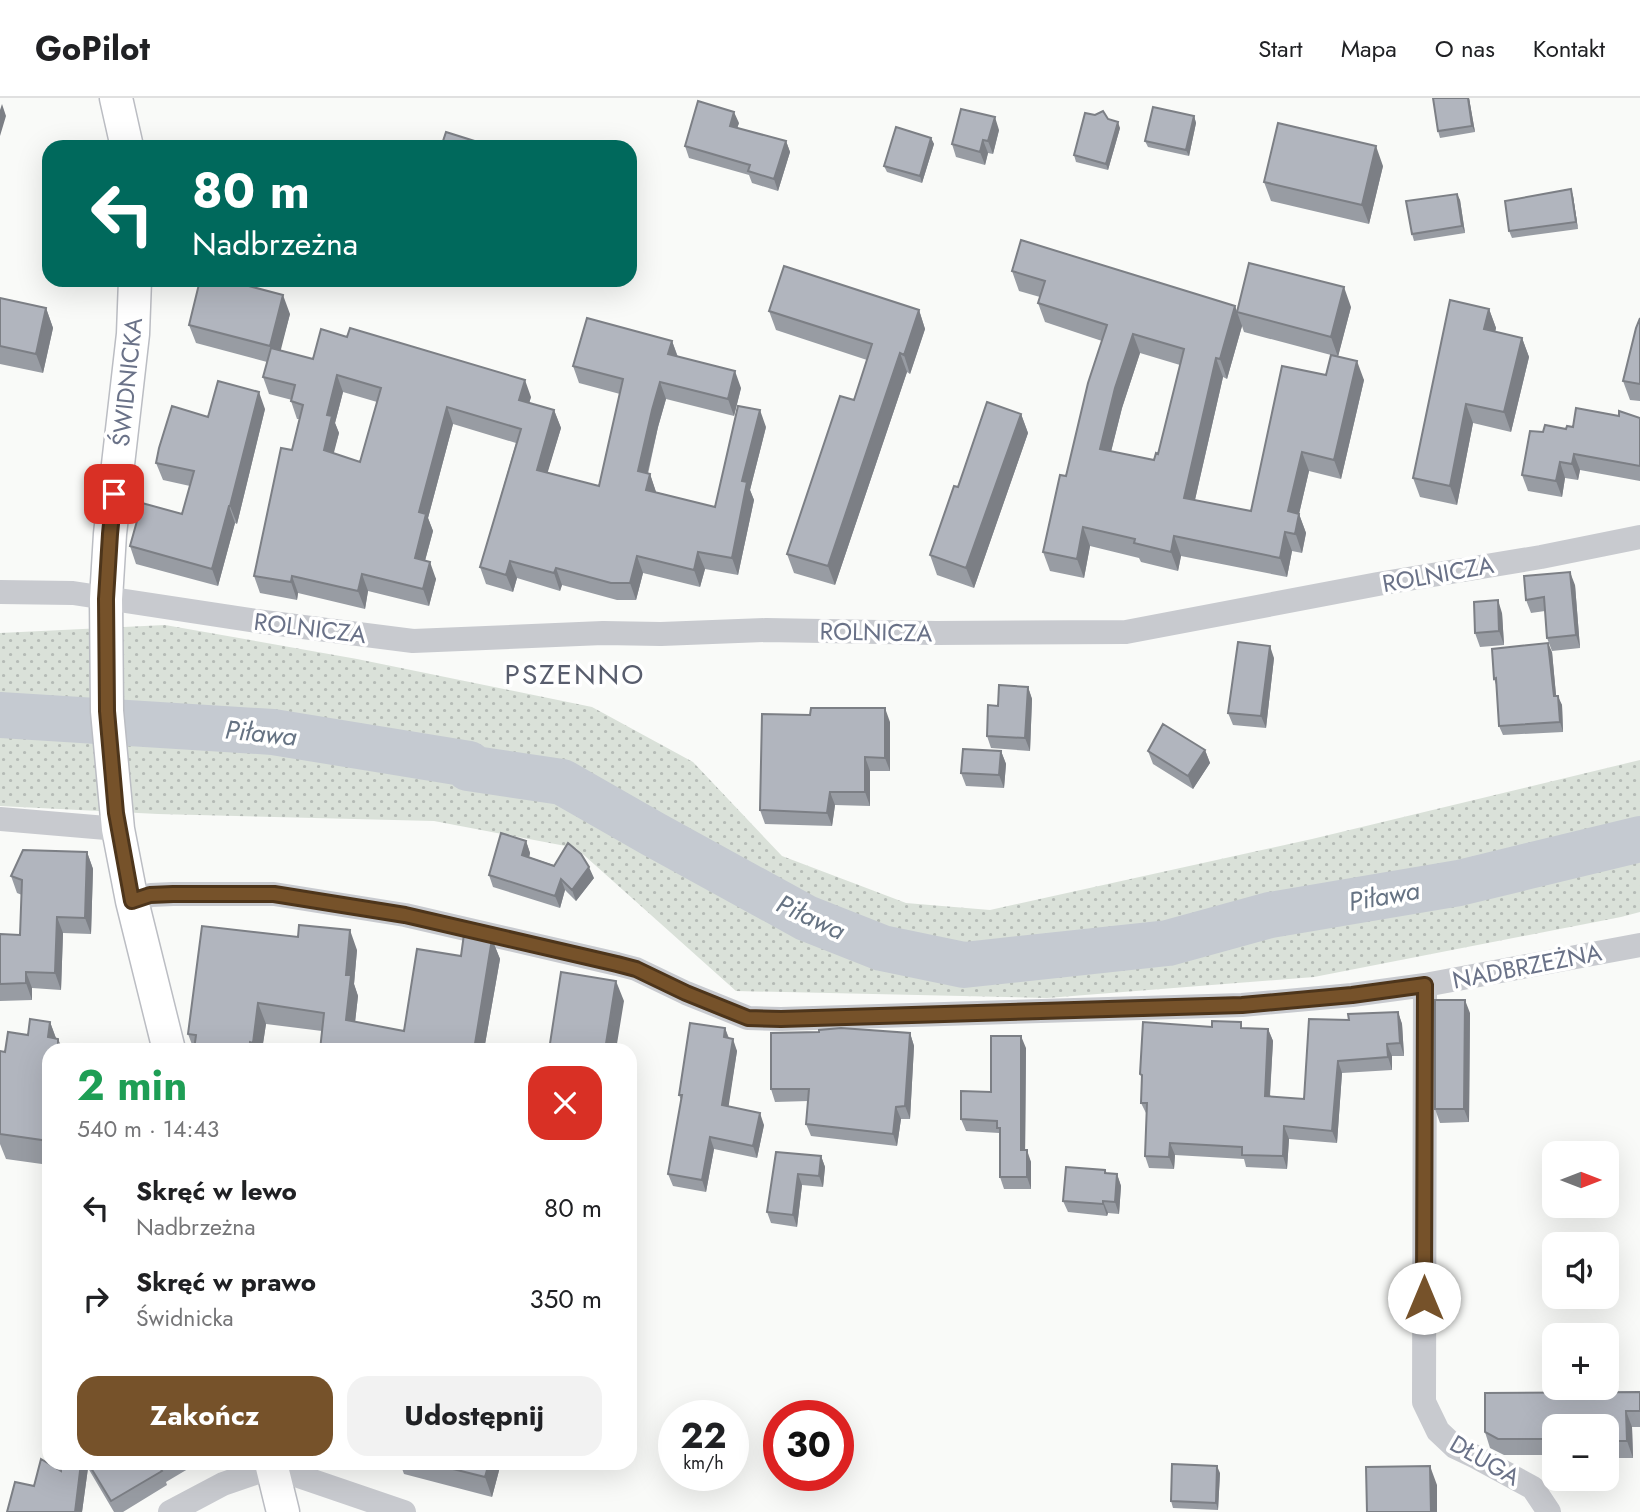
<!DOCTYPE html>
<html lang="pl">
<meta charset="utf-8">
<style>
body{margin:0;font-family:Jost,sans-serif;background:#f2f2f2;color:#202124;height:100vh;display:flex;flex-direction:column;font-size:26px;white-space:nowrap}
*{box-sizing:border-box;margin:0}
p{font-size:23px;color:#757577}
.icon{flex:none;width:38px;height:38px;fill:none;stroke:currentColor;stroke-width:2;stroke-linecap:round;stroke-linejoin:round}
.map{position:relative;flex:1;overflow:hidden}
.drawer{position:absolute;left:42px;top:945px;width:595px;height:427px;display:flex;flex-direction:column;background:#fff;border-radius:21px;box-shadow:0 7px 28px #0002}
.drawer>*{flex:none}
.hud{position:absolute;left:42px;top:42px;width:595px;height:147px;border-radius:21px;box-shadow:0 7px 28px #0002;background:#00695c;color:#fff;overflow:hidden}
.needle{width:46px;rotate:90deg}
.buttons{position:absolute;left:1542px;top:1043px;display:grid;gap:14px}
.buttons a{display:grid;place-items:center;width:77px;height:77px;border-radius:14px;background:#fff;box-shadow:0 7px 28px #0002;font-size:35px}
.speed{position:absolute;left:658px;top:1302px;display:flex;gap:14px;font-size:35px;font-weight:700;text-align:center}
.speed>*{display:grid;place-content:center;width:91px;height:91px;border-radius:50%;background:#fff;box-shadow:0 7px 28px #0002;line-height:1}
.speed small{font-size:18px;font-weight:400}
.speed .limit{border:10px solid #d22;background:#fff;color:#111}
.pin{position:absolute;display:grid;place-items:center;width:60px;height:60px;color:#fff;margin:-30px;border-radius:14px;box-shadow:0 4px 10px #0006}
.me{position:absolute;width:77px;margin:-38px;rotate:0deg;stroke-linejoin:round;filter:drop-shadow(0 0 5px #0008)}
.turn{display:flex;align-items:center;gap:24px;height:147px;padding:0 35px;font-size:32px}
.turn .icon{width:91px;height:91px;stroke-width:2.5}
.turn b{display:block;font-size:49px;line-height:60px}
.round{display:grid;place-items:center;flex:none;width:74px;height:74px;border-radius:21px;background:#f2f2f2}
.overview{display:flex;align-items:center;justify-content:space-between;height:119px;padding:0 35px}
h1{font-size:42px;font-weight:700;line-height:52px;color:#1e9e55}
.button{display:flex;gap:14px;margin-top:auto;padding:14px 35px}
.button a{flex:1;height:80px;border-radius:21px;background:#76522a;color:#fff;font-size:28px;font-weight:700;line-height:80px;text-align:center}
.button a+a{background:#f2f2f2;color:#202124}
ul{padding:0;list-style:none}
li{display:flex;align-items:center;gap:21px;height:91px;padding:0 35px}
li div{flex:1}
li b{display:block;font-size:26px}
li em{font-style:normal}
header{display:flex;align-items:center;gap:42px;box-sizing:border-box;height:98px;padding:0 35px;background:#fff;border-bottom:2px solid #e0e0e0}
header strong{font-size:33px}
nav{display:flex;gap:38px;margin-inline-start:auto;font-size:24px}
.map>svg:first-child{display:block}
</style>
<header>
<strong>GoPilot</strong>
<nav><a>Start</a><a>Mapa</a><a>O nas</a><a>Kontakt</a></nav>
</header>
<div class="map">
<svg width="1640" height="1414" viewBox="0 0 1640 1414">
<defs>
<pattern id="grass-dots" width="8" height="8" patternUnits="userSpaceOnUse" patternTransform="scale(1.75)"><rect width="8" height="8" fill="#dae1d9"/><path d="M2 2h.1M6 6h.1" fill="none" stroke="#b5bbb6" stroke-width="1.8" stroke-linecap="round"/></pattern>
</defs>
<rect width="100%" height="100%" fill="#f9faf8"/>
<path fill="url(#grass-dots)" d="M165,527l192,34 235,48 101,55 89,94 124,47 84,7 322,-71 328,-79v152l-19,5 -307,60 -267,21 -311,-7 -160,-143 -142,-27 -276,-7 -158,-8v-173z"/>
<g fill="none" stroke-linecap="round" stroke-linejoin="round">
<path stroke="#c5cad1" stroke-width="46" d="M0,617l273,17 196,32 -1,4 94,14 91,52 153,84 76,30 82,17 204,-22 102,-28 189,-32 181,-44"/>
<g stroke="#bbbdc3" stroke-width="35">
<path id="major" d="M116,0l11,49
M135,182l-2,54 -23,200 -4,65 1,112 11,118 14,72 37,149
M271,1365l12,49"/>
</g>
<path stroke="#c8cacf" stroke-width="24" d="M0,494l73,1 183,28 157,20 190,-8 58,1 105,-4 170,3 190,-1 252,-48 163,-27 99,-20
M0,721l118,10
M132,803l19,-6 22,-1h101l131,21 212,49 19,5 50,24 62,25 33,1 461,-14 110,-10 73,-10 215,-40
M1425,887l-1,417 14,29 17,16 21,10 57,31 16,24
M170,1414l53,-28 49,-17 132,45"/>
<use href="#major" stroke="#fff" stroke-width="32"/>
</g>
<path fill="#989ca3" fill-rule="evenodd" d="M1469,0l6,34 -35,6 -2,-7z
M1194,18l2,7 -7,33 -41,-9 -3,-6z
M1108,21l12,9 -12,42 -32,-8 -2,-7z
M739,25l-2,5 49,13 4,11 -12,39 -26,-8 -3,-8 -60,-17 -4,-12z
M999,32l-6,24 -5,-1 -3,12 -29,-8 -4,-13z
M931,40l3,6 -12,39 -35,-11 -3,-6z
M1383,68l-14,58 -98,-23 -7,-19z
M1457,96l3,6 5,33 -51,8 -2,-7z
M1573,98l5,33 -66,9 -3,-7z
M1012,173l223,35 2,6 114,-5 -13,49 26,24 -23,99 -32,-8 -10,43 7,19 -4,20 -10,-2 -5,26 -106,-21 -3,15 -37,-9 -2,-4 -49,-12 -6,32 -34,-7 -7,-19 23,-76 36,-135 -57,-19 -7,-19 2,-6 -21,-6zM1242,228l2,6 87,23 -5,20 -75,136 -56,-11 28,-123 4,2zM1140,255l40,12 -22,89 -4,6 -43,-9 11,-43z
M231,183l59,33 -10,36 33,9 218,38 -2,6 25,7 7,18 -14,45 52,13 21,-92 -41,-11 -6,-17 99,-25 6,16 63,31 -7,28 -68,-17 -8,28 -10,47h2l6,18 59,15 51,-80 -16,63 4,10 -16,75 -33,-6 -5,18 -57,-14 -7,27h-19l-55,-15 -2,6 -43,-13 -4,14 -27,-8 -6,-17 36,-124 -63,-19 -25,94 5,13 -8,30 11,18 -7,27 -61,-15 -3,18 -67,-16 -1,7 -37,-7 -6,-17 38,-126 8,-31h-3l-6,-18 1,-1 -23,-6 -6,-17 4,-15 -71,-19 -7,-18zM343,294l34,10 -17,60 -27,-9 6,-20 -4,-10z
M0,200l46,10 7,20 -10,45 -43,-9z
M1489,211l7,19 -1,4 27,6 7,19 -18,75 -38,-9 -16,82 -37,-8 -7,-19z
M919,212l6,19 -15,45 -3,-2 -72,213 -41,-12 -7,-19 67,-154 13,-40 -91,-30 -7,-19z
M1640,220v83l-10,-1 -7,-19z
M265,311l-28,115 -2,-1 -17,63 -82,-22 -6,-18 52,-32 8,-28 -27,-6 -7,-17 52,-46z
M1021,316l7,19 -54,155 -37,-13 -7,-20 28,-68z
M1619,318l21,2v63l-60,-11 -2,10 -13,-2 -3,19 -34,-6 -6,-16 21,-43 30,-5z
M1575,487l5,63 -28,3 -5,-13 -2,-27 -14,2 -5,-13z
M1502,515l2,32 -24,2 -5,-14z
M1552,554l4,44 6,9 1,27 -60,3 -4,-9 -2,-39 -3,-8z
M1274,560l-8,70 -33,-3 -5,-12z
M1028,589l4,12 -2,52 -39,-3 -4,-12 11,-30z
M890,624v49h-20v35l-35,-1 -3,21 -67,-2 -5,-14z
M1205,652l5,13 -17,26 -40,-25 -5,-13z
M1001,653l5,13 -2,24 -38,-2 -5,-13z
M526,743l4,12 -1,4 65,21 -18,23 -11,-11 -5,18 -67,-21 -4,-12z
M87,754l6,17 -2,65 -28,-1 -2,57 -29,-2v12l-32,1v-67l20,1 2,-40 -5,-2 -6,-17z
M492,841l8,20 -16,91 -162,-19 -56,-7 -4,26h-68l-6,-16 169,-84 -3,34 4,12 -3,26 49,9 57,-75z
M1398,914l4,12 2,32h-12v14l-50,3 -5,70 -48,-4 -2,30 -41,-2 -2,-8 -69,-4 -1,14 -25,-1 -4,-12 2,-41 -6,-12 1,-25 -2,-4 72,-47 56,2 5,12 -3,56 34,2 45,-79z
M1470,915l-1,109 -29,1 -5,-14z
M50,924l6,16 -7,12v115l-43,-6 -6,-15v-93l5,1 23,-17z
M725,930l4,10 8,13 -9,55 36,19 -7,33 -43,-9 -8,43 -33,-6 -5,-12 13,-74 -2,-5z
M910,935l4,13 -4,73h-9l-4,27 -86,-10 -5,-12 2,-23 -33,1 -4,-13z
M1026,950l-1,102 6,12v27h-27l-4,-12 -1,-44 -33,-2 -5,-12 30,-27z
M776,1054l45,4 4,11 -2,20 -21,-2 -5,42 -26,-4 -4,-11z
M1105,1072l2,3 10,1 4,12 -2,28 -11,-1 -1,3 -39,-4 -5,-11z
M1640,1294v35h-8l1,31h-20l-1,-3h-6v-29h-52v29h-50l-14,-7 -5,-16z
M61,1365h137l-32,19 1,3 -44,27h-9l-26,-44 -6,44h-75l54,-41z
M400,1365h101l-9,34 -88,-23z
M1220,1375l-2,37 -45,-2 -2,-7z"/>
<path fill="#7c7f85" d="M1468,0h1l6,34 -3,-6z
M2,6l4,12 -6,20v-26z
M734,14l5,11 -5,14 -4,-11z
M1194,18l2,7 -7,33 -3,-6z
M995,19l4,13 -6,24 -5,-13z
M1118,24l2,6 -12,42 -2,-6z
M931,40l3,6 -12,39 -2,-7z
M983,42l5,13 -3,12 -5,-13z
M786,43l4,11 -12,39 -4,-12z
M1376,48l7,20 -14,58 -7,-19z
M1571,91l2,7 5,33 -2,-7z
M1457,96l3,6 5,33 -3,-7z
M1344,189l7,20 -13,50 -7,-20z
M283,197l7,19 -13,51 -7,-19z
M1235,208l7,20 -15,53 -7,-20z
M46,210l7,20 -10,45 -7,-19z
M1489,211l7,19 -5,21 -7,-20z
M919,212l6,19 -15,45 -6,-19z
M1133,236l7,19 -18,55 -15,60 -7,-19 15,-61z
M1522,240l7,19 -18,75 -7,-20z
M672,243l6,17 -10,-4z
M900,255l7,19 -72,213 -7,-19z
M1216,260l7,19 -32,140 -7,-19z
M1357,263l7,19 -23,99 -7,-19z
M735,273l6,17 -7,28 -6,-17z
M337,277l6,17 -8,31 4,10 -9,35 -6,-18 3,-35z
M525,282l6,17 -6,20 -6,-17z
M660,284l6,17 -8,28 -14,61 -6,-17 14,-61z
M259,294l6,17 -28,115 -7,-18z
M1466,306l7,19 -16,82 -7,-19z
M447,309l6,17 -25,94 5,13 -12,44 -6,-17 4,-46z
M554,312l7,18 -18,60 -6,-18z
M760,312l6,17 -16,63 4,10 -16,75 -6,-17 10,-77z
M1021,316l7,19 -54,155 -8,-20z
M1302,354l7,19 -10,43 7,19 -4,20 -14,-42z
M1574,356l6,16 -2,10 -6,-16z
M1560,364l5,16 -3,19 -6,-16z
M650,376l6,18 -4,15 -6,-17z
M229,408l6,17 -17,63 -6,-17z
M1083,429l7,19 -6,32 -7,-19z
M1285,434l7,19 -5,26 -7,-19z
M1174,438l7,20 -3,15 -7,-19z
M698,454l7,17 -5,18 -6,-17z
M637,458l6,17 -7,27 -6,-17z
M510,463l7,17 -4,14 -7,-17z
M430,464l6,17 -7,27 -6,-17z
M556,470l6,17 -2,6 -6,-18z
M1570,474l5,13 5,63 -4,-13z
M362,476l6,17 -3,18 -7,-18z
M292,478l6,17 -1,7 -6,-18z
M1498,502l4,13 2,32 -5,-14z
M1548,545l4,9 5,53 -3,-9z
M1270,548l4,12 -8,70 -5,-12z
M1028,589l4,12 -2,52 -5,-13z
M1558,598l4,9 1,27 -3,-10z
M885,610l5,14v49l-5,-13z
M1205,652l5,13 -17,26 -5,-13z
M1001,653l5,13 -2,24 -5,-13z
M865,659l5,14v35l-5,-14z
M830,694l5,13 -3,21 -5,-13z
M526,743l4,12 -3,14 -5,-12z
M87,754l6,17 -2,65 -6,-16z
M589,769l5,11 -18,23 -4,-11z
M561,781l4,11 -5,18 -5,-12z
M57,819l6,16 -2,57 -6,-17z
M350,832l7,20 -3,34 4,12 -5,44 -7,-20v-45z
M492,841l8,20 -16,91h-10z
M26,874l6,16v12l-6,-17z
M616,883l8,20 -8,49h-11z
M1465,902l5,13 -1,109 -5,-13z
M258,905l8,21 -4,26h-7l-2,-7z
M1398,914l4,12 2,32 -4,-13z
M50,924l8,22v-5l5,11h-3l-12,-13z
M725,930l4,12 -5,-3z
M1268,931l5,12 -4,67 -4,-12z
M910,935l4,13 -4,73 -5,-13z
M1021,938l5,12 -1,114 -4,-12z
M733,941l4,12 -10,66 -5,-12z
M1387,946l5,12v14l-4,-13z
M1338,963l4,12 -5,70 -5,-12z
M896,1009l5,12 -4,27 -4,-12z
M760,1015l4,12 -7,33 -4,-12z
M1284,1028l5,13 -2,30 -4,-13z
M634,1036l3,7 -7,26v-16z
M710,1039l4,12 -8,43 -4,-12z
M1170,1045l5,12 -1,14 -5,-12z
M1027,1052l4,12v27l-4,-12z
M821,1058l4,11 -2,20 -4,-11z
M798,1076l4,11 -5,42 -4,-12z
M1117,1076l4,12 -2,28 -4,-12z
M1103,1103l5,12 -1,3 -4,-12z
M1626,1313l6,16 1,31 -6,-17z
M81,1365h5l2,5 -6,44h-7z
M489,1365h12l-9,34 -7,-20z
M1217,1368l3,7 -2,37 -2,-7z
M1430,1368l7,19v27h-6z"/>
<path fill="#b1b5be" stroke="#7c7f85" stroke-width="2" fill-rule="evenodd" d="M1433,0h35l4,28 -34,5z
M698,3l36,11 -4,14 56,15 -12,38 -26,-8 2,-6 -65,-19z
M1153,9l41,9 -8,34 -41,-9z
M961,11l34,8 -7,24 -5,-1 -3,12 -28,-8z
M1103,13l5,8 10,3 -12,42 -32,-9 11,-42 10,2z
M1278,25l98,23 -14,59 -98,-23z
M896,29l35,11 -11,38 -36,-10z
M446,34l38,12 -1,3h-42z
M1571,91l5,33 -67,9 -4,-30z
M1457,96l5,32 -50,8 -6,-33z
M1021,142l214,66 -15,53 -4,-1 -32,140 67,13 31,-145 44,9 5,-20 26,6 -23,99 -32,-8 -14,59 11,3 -4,20 -10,-2 -5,26 -106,-22 -3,16 -37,-9 1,-4 -52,-12 -6,32 -34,-7 17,-77 6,1 22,-93 19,-58 -69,-22 7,-22 -33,-10zM1133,236l51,15 -26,105 -2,-1 -2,7 -54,-11 15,-61z
M1249,165l95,24 -13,50 -94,-25z
M784,168l135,44 -15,45 -4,-2 -72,213 -41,-12 53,-158 14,4 18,-56 -103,-33z
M200,182h26l57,15 -13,51 -81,-21z
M0,200l46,10 -10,46 -36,-8z
M1450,202l39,9 -5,20 38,9 -18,74 -38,-8 -16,82 -37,-8z
M587,220l85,23 -4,13 67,17 -7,28 -68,-17 -8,28 -14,61 12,3 -4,16 69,17 23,-101 22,4 -18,71 5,1 -15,76 -34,-6 -4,18 -57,-14 -7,27h-19l-55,-15 -2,5 -44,-12 -4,14 -26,-8 41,-138 -74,-22 -28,105 7,2 -11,44 15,4 -7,27 -61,-15 -4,17 -66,-15 -1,6 -37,-6 27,-128 11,2 11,-45 -12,-4 4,-16 -32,-8 8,-29 42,11 8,-30 26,8 3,-9 175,52 -6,20 35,10 -17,60 62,16 24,-107 -50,-13zM337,277l44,13 -21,74 -36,-12 8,-34 -5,-1z
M1640,220v66l-17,-3 13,-53z
M218,283l41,11 -29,114h-1l-17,63 -82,-23 12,-43 40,11 12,-43 -38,-8 3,-15 13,-42 36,11z
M987,304l34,12 -55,154 -36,-13 24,-69 4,1z
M1576,310l43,8v-5l21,7v48l-66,-12 -2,10 -12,-2 -4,19 -34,-6 8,-44 13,1 2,-7 21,4 1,-3 6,1z
M1570,474l6,63 -29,3 -3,-41 -18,3 -2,-24z
M1498,502l1,31 -24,2 -1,-31z
M1238,544l32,4 -9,70 -33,-3z
M1548,545l6,53h4l2,26 -61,4 -3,-48 -2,1 -2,-30z
M999,587l29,2 -3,51 -38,-2 1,-31 10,1z
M811,610h74v50l-20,-1v35h-35l-3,21 -67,-3 2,-96 48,1z
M1163,626l42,26 -17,26 -40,-25z
M963,651l38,2 -2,24 -38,-2z
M501,735l25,8 -4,14 32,11 14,-23 13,11 8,13 -17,23 -11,-11 -6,17 -66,-21z
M23,752l64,2 -2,66 -28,-1 -2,56 -29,-1v11l-26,1v-50l20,1 2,-55 -11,-4z
M299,827l51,5 -4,45h5l-5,45 58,11 13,-82 44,7 3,-22 28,5 -18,111h-154l4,-37 -66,-10 -5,40 -3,-1 -1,8h-55l2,-15 -8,-1 14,-108 96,11z
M561,874l55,9 -11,69h-56z
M1435,902h30l-1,109h-29z
M1398,914l2,31 -13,1 1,13 -50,4 -6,70 -48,-5 -1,30 -41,-1v-8l-72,-4 -1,14 -24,-1 2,-53h-6l1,-28 -2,-1 3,-52 69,5v-6l29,1v6l27,1 -3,67 39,3 5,-80 40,1 -1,-6z
M30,921l20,3 -2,15 10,2v6h3v5h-12v91l-49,-7v-83l5,1 3,-20 20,3z
M690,925l35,5 -1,9 9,2 -11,66 38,8 -7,33 -43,-9 -8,43 -34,-6 14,-79h-3z
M841,930l69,5 -5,73 -9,1 -3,27 -87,-10 3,-35h-38v-56l48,-1v-2z
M991,938h30v114h6v27h-27v-49h-3v-7l-36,-2v-28l30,1z
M630,1035l4,1 -4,17z
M776,1054l45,4 -2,20 -21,-2 -5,41 -26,-3z
M1066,1069l39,3v3l12,1 -2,28 -12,-1v3l-40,-3z
M1640,1294v19h-14l1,30h-19l-2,-15h-52v13h-56l-13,-7v-39z
M41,1361l20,12v-8h20l-6,49h-68l8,-30 19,4z
M88,1365h80l-8,5 2,3 -51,30z
M429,1365h60l-4,14z
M1172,1366l45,2 -1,37 -45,-2z
M1430,1368l1,46h-64l-1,-45z"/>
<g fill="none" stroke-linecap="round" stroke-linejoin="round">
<g stroke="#4d351b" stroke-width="18">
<path id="route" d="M114,396l-4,40 -4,65 1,112 9,102 16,88 18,-6 23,-1h101l131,21 212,49 19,5 50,24 62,25 33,1 461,-14 110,-10 73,-10 -1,313"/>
</g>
<use href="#route" stroke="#76522a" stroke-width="12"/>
</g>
<g text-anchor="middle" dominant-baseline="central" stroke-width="7" stroke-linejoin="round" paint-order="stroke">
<g font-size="24" fill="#6a7288" stroke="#fff">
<text transform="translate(127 284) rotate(-84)">ŚWIDNICKA</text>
<text transform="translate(1438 476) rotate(-10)">ROLNICZA</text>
<text transform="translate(310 530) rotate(7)">ROLNICZA</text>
<text transform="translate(876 534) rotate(1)">ROLNICZA</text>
<text transform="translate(1527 868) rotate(-11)">NADBRZEŻNA</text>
<text transform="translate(1485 1362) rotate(30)">DŁUGA</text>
</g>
<g font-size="26" font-style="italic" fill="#667383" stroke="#fff">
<text transform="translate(261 635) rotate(6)">Piława</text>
<text transform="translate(1384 798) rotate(-10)">Piława</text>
<text transform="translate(811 819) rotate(25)">Piława</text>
</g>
<g font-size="28" letter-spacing="2" fill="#585d6d" stroke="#fff">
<text x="575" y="576">PSZENNO</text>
</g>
</g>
</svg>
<div class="buttons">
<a><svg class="needle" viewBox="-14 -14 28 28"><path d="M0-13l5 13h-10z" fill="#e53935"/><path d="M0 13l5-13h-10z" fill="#757577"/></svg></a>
<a><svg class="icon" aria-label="sound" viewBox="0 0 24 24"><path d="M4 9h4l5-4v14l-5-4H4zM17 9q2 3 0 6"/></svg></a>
<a>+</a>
<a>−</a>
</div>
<div class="speed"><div>22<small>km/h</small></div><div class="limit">30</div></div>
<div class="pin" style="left:114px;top:396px;background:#d93025"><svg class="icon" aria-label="arrive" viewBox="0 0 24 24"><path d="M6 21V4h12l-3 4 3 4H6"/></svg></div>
<svg class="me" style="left:1424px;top:1200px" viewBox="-20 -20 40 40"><circle r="19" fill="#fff"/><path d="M0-13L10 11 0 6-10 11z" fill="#76522a"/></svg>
<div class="hud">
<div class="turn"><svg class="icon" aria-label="left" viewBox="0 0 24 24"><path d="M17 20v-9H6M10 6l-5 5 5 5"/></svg><div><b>80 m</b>Nadbrzeżna</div></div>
</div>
<section class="drawer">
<div class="overview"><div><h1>2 min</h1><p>540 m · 14:43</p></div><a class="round" style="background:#d93025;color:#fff"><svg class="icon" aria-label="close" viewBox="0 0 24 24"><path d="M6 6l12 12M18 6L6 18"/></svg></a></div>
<ul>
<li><svg class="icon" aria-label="left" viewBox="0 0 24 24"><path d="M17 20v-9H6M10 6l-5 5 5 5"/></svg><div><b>Skręć w lewo</b><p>Nadbrzeżna</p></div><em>80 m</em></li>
<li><svg class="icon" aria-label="right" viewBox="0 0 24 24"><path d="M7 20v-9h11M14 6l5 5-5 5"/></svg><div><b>Skręć w prawo</b><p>Świdnicka</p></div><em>350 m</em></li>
</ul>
<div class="button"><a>Zakończ</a><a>Udostępnij</a></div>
</section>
</div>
